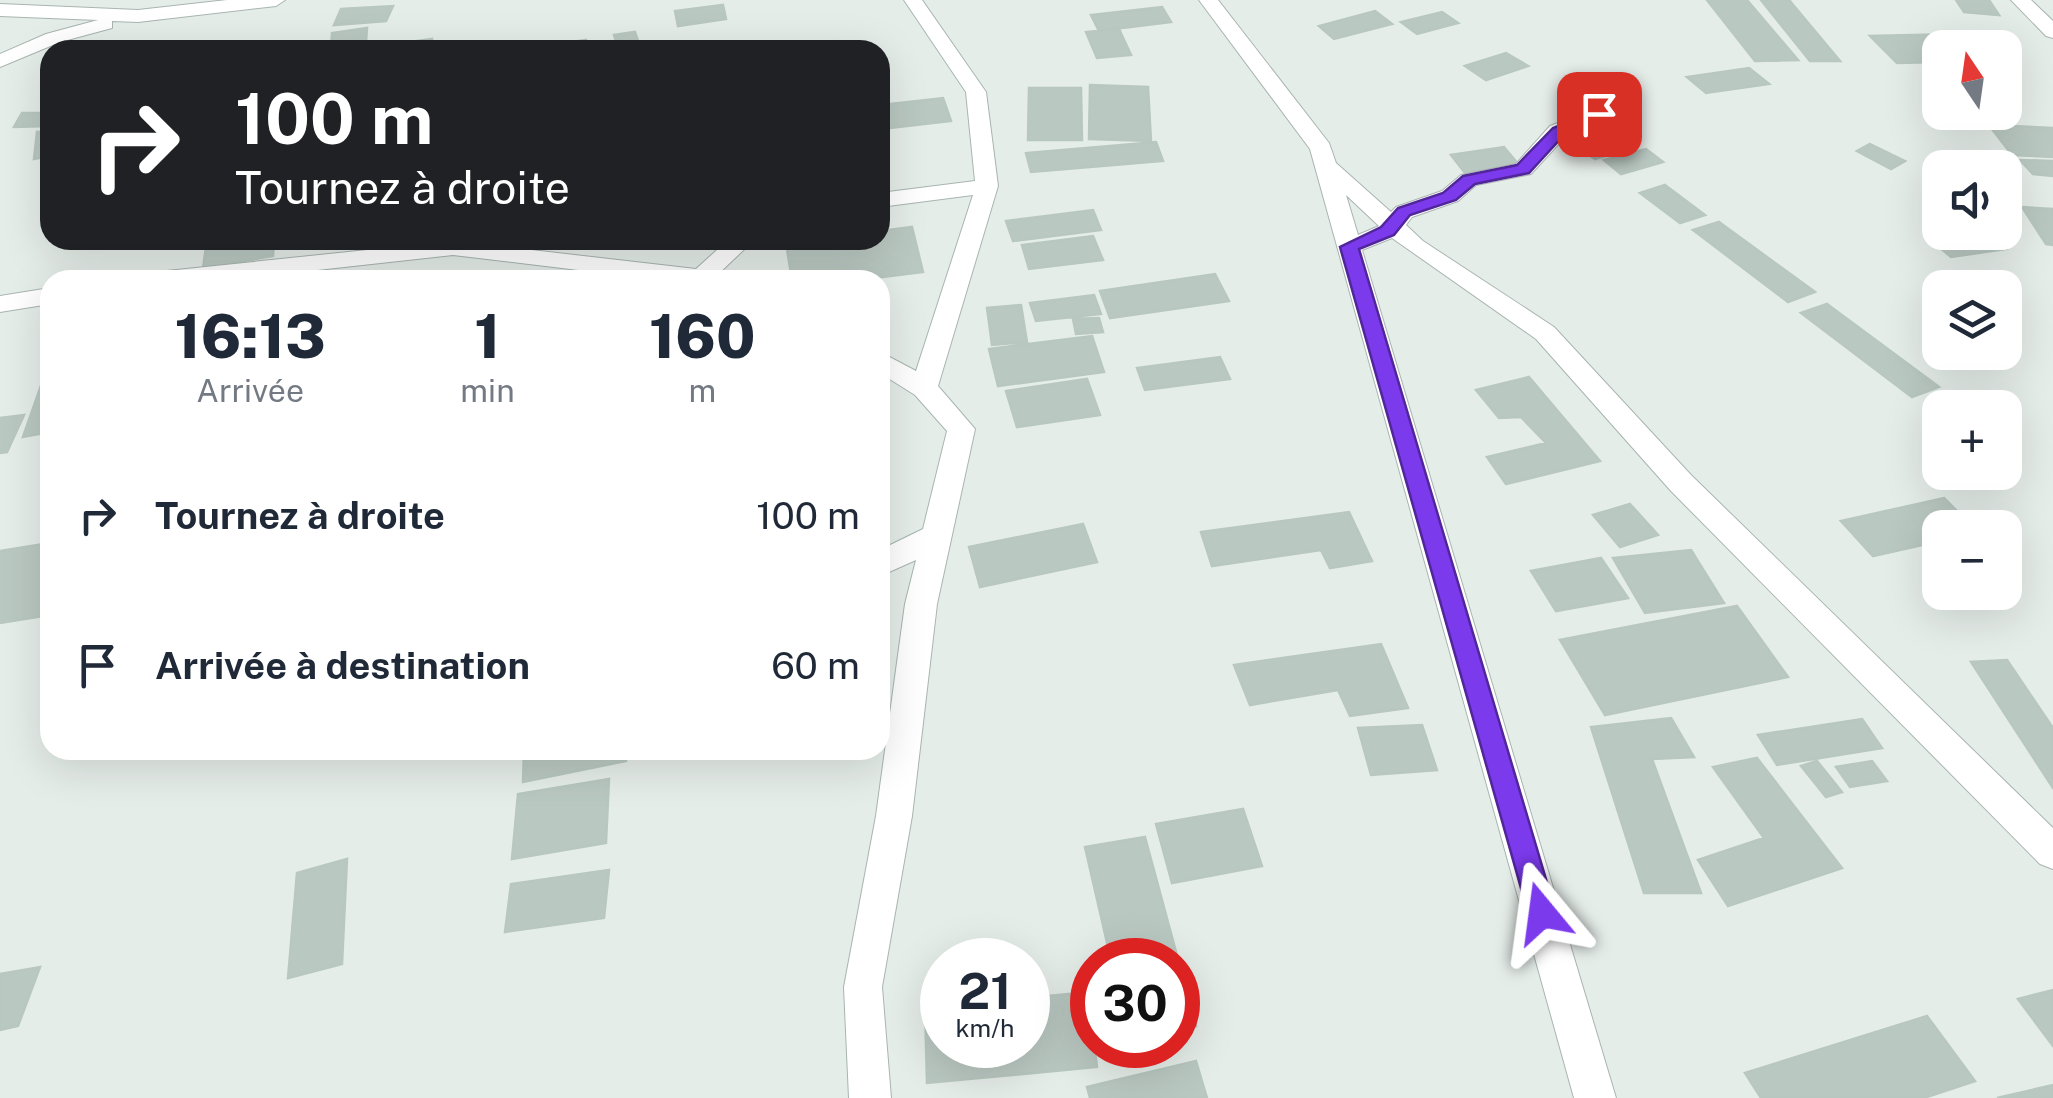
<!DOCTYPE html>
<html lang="fr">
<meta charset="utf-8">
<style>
body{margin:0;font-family:"Public Sans",sans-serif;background:#f2f2f3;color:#1f2937;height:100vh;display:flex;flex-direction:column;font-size:38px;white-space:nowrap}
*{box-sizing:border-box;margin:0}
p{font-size:32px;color:#747a83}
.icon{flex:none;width:55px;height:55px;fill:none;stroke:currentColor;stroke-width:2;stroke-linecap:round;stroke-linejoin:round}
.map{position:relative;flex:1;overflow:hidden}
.side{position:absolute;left:40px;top:270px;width:850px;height:490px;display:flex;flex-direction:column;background:#fff;border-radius:30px;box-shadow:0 10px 40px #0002}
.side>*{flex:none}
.top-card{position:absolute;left:40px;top:40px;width:850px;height:210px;border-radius:30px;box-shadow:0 10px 40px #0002;background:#202124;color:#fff;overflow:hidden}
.needle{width:65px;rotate:347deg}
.tools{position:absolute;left:1922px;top:30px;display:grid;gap:20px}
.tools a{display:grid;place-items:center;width:100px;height:100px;border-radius:20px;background:#fff;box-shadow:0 10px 40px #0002;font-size:50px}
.speed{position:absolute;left:920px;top:938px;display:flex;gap:20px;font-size:50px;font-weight:700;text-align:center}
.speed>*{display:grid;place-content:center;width:130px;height:130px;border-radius:50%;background:#fff;box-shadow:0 10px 40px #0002;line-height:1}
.speed small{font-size:25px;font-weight:400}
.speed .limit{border:15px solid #d22;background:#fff;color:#111}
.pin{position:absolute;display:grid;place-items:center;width:85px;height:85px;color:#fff;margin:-42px;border-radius:20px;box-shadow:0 5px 15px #0006}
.me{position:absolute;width:110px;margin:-55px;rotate:344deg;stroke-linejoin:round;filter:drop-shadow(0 0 8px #0008)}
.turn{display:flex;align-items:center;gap:35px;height:210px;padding:0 30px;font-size:45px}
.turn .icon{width:130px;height:130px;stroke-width:2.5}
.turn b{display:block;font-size:70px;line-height:85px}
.eta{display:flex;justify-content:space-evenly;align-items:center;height:170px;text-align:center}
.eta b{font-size:60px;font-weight:800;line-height:70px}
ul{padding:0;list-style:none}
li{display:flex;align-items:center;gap:30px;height:150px;padding:0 30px}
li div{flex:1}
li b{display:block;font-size:38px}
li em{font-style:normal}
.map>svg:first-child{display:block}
</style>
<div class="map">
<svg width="2053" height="1098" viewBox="0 0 2053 1098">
<rect width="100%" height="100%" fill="#e5ede9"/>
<path fill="#bac8c2" stroke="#b8c7c0" stroke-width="2.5" d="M1707,0h40l51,60 -43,1z
M1761,0h28l51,61h-30z
M1956,0h33l10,15 -35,-3z
M723,5l3,14 -48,7 -3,-15z
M393,6l-7,15 -52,4 7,-16z
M1162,7l9,15 -72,9 -8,-16z
M1375,11l17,13 -58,15 -15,-13z
M1442,12l16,11 -41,11 -16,-12z
M367,28l-1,14 -35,5 1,-14z
M1119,29l12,26 -34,3 -11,-26z
M635,32l6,18h-22l-5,-15z
M1959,34l15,14h-34v14l-43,1 -27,-27z
M432,39l1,11h-31v-7z
M586,40l1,10h-36v-5z
M1506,53l22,13 -42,14 -21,-14z
M1749,68l20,16 -63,9 -19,-16z
M1090,85l58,2 3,54 -62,-2z
M1029,88h52l1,52h-54z
M943,98l8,23 -71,8v-24z
M22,113h28v13l-36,1z
M1989,125l64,3v29l-41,-2z
M1606,126l29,20 -40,13 -29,-20z
M50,131v25l-16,3 3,-27z
M1156,142l7,19 -132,11 -5,-19z
M1870,144l35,17 -14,8 -34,-18z
M1504,147l15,18 -54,8 -14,-18z
M1646,149l17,13 -42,12 -17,-14z
M2020,160l33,1v15l-20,-2z
M1665,185l40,30 -25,8 -40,-30z
M2022,207l31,2v36l-7,-1z
M1093,210l8,20 -88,11 -7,-20z
M1719,222l96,70 -27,10 -95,-72z
M912,227l11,45 -64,8h-67l-6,-37 94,-3v-9z
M1947,232h39l20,17 -55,8 -25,-21z
M1093,236l10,24 -74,9 -7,-24z
M207,240h67l-1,16 -70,12z
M1215,274l14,27 -119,17 -10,-27z
M1094,295l7,19 -65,7 -6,-18z
M1827,304l112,83 -27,10 -111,-84z
M1021,305l6,37 -35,3 -5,-37z
M1099,318l4,14 -27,2 -3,-15z
M1092,336l12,36 -106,14 -9,-37z
M1220,357l10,22 -85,11 -8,-22z
M50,360v72l-27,5z
M1529,377l71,84 -94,23 -19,-27 59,-14 -25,-26 -22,1 -23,-28z
M1087,379l13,36 -83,12 -11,-36z
M24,415l-17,37 -7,1v-35z
M1944,498l30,30h-34v13l-67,15 -32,-35z
M1630,504l28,31 -38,12 -27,-32z
M1349,512l23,49 -42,7 -9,-18 -109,16 -11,-34z
M1083,524l14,38 -117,25 -11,-40z
M50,543v72l-50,8v-72z
M1691,550l33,53 -79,10 -32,-55z
M1601,558l27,40 -72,13 -25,-40z
M1737,606l51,71 -183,38 -45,-75z
M1381,644l27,64 -58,8 -12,-26 -88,15 -16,-40z
M2007,660l46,68v60l-82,-126z
M1671,718l23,39 -42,2 49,134h-57l-53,-166z
M1862,719l20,29 -105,17 -19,-30z
M1422,725l15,45 -66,5 -13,-47z
M524,750h102v11l-103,21z
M1757,758l85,110 -114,38 -30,-46 66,-22 -51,-71z
M1817,761l25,31 -16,5 -25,-31z
M1872,761l15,20 -37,6 -14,-20z
M609,779l-3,64 -94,16 6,-65z
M1243,809l19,57 -90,17 -16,-59z
M1145,837l51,189 -18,4v-70h-67l-26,-113z
M347,859l-5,105 -54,14 9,-105z
M609,870l-5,48 -99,14 6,-48z
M40,967l-22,59 -18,4v-56z
M2053,990v56l-35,-47z
M1088,992l9,75 -170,16 -2,-76 17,-2v40h86v-47z
M1927,1016l48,65 -51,17h-163l-16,-25z
M1196,1061l11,37h-117l-3,-11z
M2053,1085v13h-56z"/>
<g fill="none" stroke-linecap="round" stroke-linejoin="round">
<g stroke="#a8b5b0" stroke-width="2">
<path id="street" d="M227,0h58l-9,6 -138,16 -26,-1v7l-52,14 -60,25v-13l46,-20 52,-14 -98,-4v-12l138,6z
M904,0h18l64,92 12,94 -60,200 37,43 -38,175 -25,212 -30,171 9,111h-42l-5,-111 32,-171 29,-212 11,-44 -36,16v-26l43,-21 24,-98 -32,-36 -35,-22v-21l36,19 57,-176 -93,12v-14l95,-12 -9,-89z
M1199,0h19l111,143 7,20 55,49 5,-5 46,-16 19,-16 55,-11 34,-38 42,-16h14l4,4 -4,4 -40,18 -35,38 -55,11 -18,16 -46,16 -6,8 17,16 131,86 137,148 362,353v41l-13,-5 -369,-373 -135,-152 -144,-101 -30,12 254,848h-42l-264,-949zM1346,195l33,31 -21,9z
M2011,0h20l22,21v17l-7,-2z
M728,240h26l-42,40h-51l-208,-25 -225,25h-83l12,-8 296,-31 243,28z
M50,288v16l-50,8v-16z"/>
</g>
<use href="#street" fill="#fff" fill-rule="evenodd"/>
</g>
<path fill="#7c3aed" stroke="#51269a" stroke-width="2.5" d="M1599,110l6,1v7l-41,17 -35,38 -54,11 -19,16 -46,15 -16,20 -35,14 197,664 -4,10 -10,4 -10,-4 -4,-10 -188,-666 41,-20 17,-19 45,-15 20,-17 54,-11 36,-37z"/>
</svg>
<div class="tools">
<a><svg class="needle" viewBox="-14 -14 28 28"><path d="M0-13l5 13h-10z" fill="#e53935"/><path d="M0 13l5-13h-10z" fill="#747a83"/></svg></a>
<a><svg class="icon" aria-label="sound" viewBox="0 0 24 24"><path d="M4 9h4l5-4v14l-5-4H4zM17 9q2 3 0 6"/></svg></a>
<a><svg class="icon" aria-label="layers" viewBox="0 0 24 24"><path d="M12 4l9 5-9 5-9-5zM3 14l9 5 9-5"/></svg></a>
<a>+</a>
<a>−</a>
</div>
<div class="speed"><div>21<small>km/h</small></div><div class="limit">30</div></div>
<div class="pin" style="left:1599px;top:114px;background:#d93025"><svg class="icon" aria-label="arrive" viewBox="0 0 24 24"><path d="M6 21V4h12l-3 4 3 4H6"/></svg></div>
<svg class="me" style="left:1542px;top:913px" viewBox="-20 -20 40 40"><path d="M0-17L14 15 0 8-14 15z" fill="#7c3aed" stroke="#fff" stroke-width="4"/></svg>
<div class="top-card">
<div class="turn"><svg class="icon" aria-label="right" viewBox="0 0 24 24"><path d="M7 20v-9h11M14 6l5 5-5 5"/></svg><div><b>100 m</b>Tournez à droite</div></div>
</div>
<section class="side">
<div class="eta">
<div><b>16:13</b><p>Arrivée</p></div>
<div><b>1</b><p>min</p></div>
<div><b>160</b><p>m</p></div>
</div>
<ul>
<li><svg class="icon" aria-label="right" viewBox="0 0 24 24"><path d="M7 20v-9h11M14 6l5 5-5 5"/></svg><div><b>Tournez à droite</b></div><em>100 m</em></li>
<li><svg class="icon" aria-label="arrive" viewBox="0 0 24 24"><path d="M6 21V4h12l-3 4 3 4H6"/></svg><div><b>Arrivée à destination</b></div><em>60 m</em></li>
</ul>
</section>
</div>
